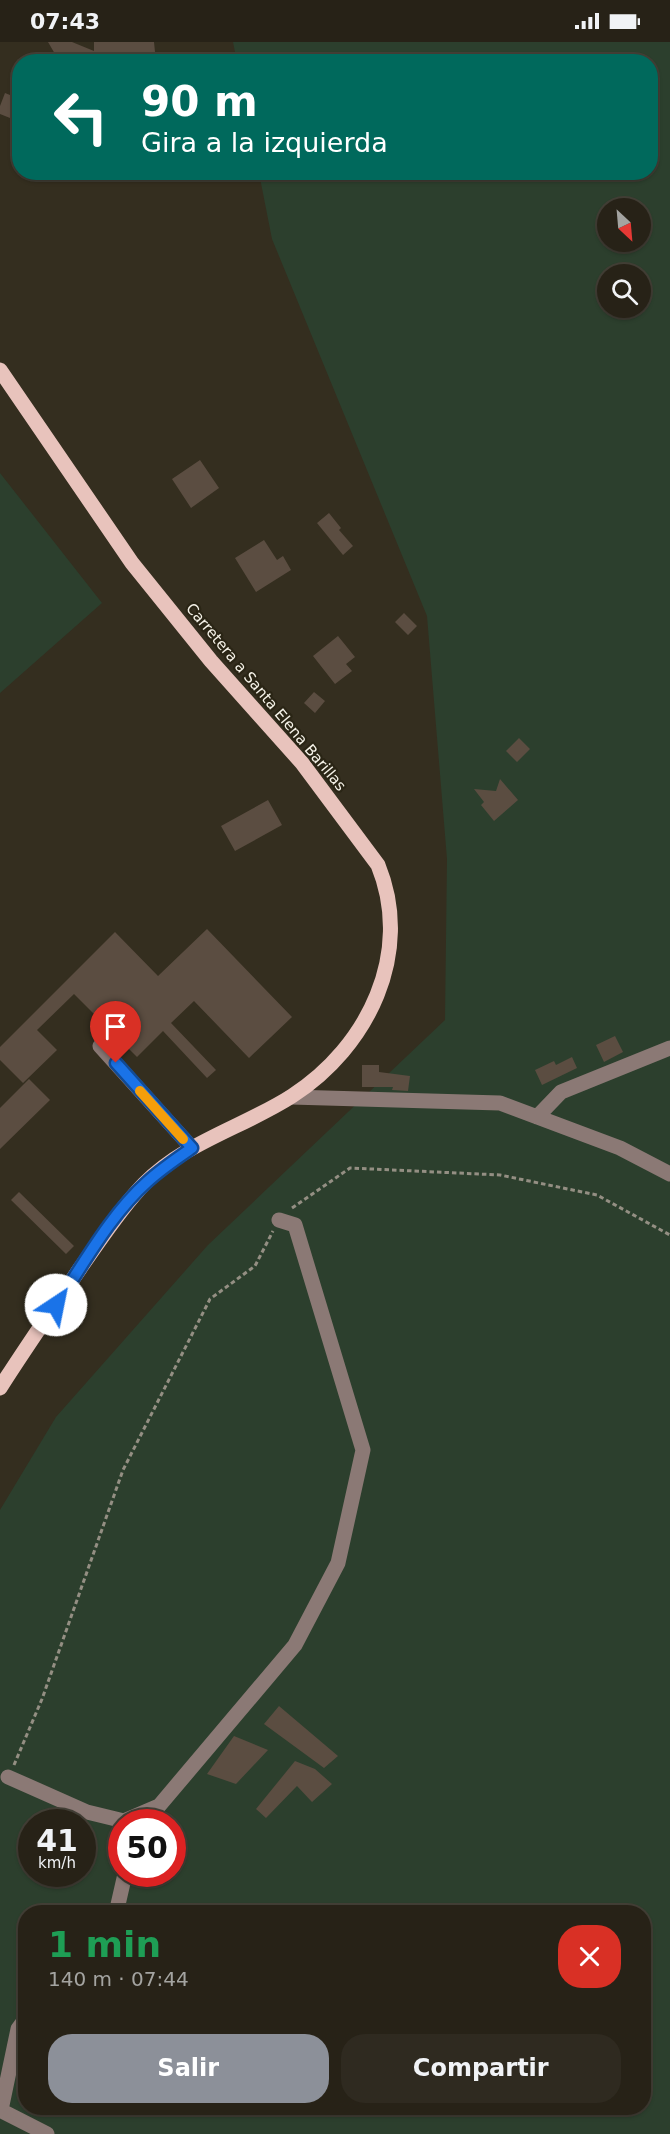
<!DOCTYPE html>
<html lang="es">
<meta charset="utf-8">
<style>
body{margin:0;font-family:"DejaVu Sans",sans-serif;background:#2f2a20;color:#f1f3f6;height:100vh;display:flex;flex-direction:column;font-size:22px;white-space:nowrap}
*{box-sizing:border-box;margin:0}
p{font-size:20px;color:#a4a4a1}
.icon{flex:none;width:33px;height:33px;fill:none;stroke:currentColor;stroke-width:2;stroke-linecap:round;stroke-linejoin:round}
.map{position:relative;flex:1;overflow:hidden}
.panel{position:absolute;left:18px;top:1863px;width:633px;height:210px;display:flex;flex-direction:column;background:#272217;border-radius:24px;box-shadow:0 2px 4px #0004,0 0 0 2px #433f36}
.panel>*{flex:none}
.banner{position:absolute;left:12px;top:12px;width:646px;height:126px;border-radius:24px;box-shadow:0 2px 4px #0004,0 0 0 2px #433f36;background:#00695c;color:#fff;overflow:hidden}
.needle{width:39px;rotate:154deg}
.fabs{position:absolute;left:597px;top:156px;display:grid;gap:12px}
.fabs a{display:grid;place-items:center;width:54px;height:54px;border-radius:50%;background:#272217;box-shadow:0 2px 4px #0004,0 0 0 2px #433f36;font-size:30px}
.speed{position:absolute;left:18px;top:1767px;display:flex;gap:12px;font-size:30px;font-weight:700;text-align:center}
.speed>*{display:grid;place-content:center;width:78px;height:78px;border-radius:50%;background:#272217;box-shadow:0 2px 4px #0004,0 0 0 2px #433f36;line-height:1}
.speed small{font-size:15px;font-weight:400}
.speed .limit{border:9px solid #d22;background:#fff;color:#111}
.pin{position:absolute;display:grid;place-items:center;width:51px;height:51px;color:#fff;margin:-62px -26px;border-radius:50% 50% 50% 0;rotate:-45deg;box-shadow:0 0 6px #0007}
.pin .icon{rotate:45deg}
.me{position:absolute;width:66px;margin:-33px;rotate:34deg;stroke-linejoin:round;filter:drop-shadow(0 0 4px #0008)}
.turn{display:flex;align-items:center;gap:21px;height:126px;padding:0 30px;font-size:27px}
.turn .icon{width:78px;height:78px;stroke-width:2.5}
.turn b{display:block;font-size:42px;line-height:51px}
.round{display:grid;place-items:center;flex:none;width:63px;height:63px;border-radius:24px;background:#2f2a20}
.summary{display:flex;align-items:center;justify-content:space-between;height:102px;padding:0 30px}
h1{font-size:36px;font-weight:700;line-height:45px;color:#1e9e55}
.button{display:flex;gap:12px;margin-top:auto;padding:12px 30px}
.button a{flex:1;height:69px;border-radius:24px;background:#8c9099;color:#fff;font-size:24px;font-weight:700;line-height:69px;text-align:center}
.button a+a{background:#2f2a20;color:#f1f3f6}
.status{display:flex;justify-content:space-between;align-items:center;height:42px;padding:0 30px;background:#272217;direction:ltr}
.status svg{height:16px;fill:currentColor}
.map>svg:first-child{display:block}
</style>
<div class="status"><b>07:43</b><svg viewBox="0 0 49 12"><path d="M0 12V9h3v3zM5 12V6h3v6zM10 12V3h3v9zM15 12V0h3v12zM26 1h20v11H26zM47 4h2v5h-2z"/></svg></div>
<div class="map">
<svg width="670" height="2092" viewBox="0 0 670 2092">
<rect width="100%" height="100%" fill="#342e1f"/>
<path fill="#2c3f2d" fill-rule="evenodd" d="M233,0h437v2092h-670v-624l56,-93 152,-172 237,-225 2,-161 -20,-243 -155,-377 -13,-66 392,-1v-110h-414zM608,166h32v34h-32zM608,232h32v34h-32zM32,1780h50v52h-50zM122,1780h50v52h-50zM26,1870h618v196h-618z
M0,431l102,130 -102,90z"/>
<path fill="#5b4d41" d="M48,0h24l22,9v-9h60l2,20h-83l-18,-8z
M5,51l15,6v23l-20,-8v-8z
M200,418l19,28 -28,20 -19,-29z
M329,471l12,15 -2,2 14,16 -10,9 -26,-32z
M264,498l13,20 6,-4 8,14 -35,22 -21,-34z
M404,571l13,13 -9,9 -13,-13z
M338,594l17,21 -9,7 6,7 -17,13 -22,-28z
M314,650l11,9 -10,12 -11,-10z
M519,696l11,11 -13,13 -11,-11z
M500,737l18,21 -24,21 -13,-16 3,-3 -10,-13 22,2z
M268,758l14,25 -47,26 -14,-25z
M207,887l85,88 -43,41 -55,-57 -23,22 45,47 -9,8 -44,-47 -26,26 -63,-63 -37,36 20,20 -34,33 -23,-23v-13l115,-115 43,44z
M615,994l8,16 -19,10 -8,-17z
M572,1015l5,11 -35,17 -7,-15 19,-9 2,4z
M362,1023h17v7l31,4 -2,15 -16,-1 1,-3h-31z
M29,1037l21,21 -50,49v-41z
M19,1150l55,54 -8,8 -55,-54z
M279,1664l59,50 -14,12 -60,-44z
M234,1694l34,14 -32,34 -29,-10z
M295,1719l20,8 17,15 -20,18 -15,-16 -31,32 -10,-9z"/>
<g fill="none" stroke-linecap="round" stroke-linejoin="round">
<path stroke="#948f83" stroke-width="3" stroke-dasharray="4.5 3" stroke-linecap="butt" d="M292,1166l58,-40 150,7 97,20 73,40
M14,1723l28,-66 81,-229 87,-171 45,-33 18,-35"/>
<path stroke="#8b7975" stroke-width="15" d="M100,1004l92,102
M291,1055l209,6 120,45 50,26
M537,1075l24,-25 109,-44
M8,1735l79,35 37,9 35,-15 136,-161 43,-82 25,-113 -68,-225 -16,-5
M114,1870l3,-3 8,-35
M0,2068l47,24
M1,2068l17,-81 8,-11"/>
<path stroke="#e8c3bc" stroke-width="15" d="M0,328l132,193 79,98 91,102 76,102c36,88 -10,182 -86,231 -48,31 -107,46 -148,88 -24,25 -43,55 -63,83 -27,40 -55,80 -81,121"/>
</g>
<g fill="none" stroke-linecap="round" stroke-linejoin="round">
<g stroke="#114b97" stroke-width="15">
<path id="route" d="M56,1263c27,-40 55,-91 91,-123 14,-13 29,-23 45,-34l-76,-85"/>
</g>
<use href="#route" stroke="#1a73e8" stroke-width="10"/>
<path stroke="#f59e0b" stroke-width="10" d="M140,1049l43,48"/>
</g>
<g text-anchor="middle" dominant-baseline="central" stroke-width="4.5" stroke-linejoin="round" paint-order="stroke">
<g font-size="15" fill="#f6f3e9" stroke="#2a2515">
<text transform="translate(266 655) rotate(50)">Carretera a Santa Elena Barillas</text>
</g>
</g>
</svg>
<div class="fabs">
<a><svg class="needle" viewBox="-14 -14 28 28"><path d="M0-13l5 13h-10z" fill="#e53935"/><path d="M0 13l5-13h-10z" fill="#a4a4a1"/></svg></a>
<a><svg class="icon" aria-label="search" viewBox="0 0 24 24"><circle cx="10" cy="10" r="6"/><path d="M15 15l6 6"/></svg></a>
</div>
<div class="speed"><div>41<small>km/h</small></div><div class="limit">50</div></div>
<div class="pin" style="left:116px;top:1021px;background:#d93025"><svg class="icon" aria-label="arrive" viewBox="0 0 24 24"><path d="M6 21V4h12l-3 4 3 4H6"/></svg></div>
<svg class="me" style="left:56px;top:1263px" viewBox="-20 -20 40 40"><circle r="19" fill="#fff"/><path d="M0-13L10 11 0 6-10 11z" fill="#1a73e8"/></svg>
<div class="banner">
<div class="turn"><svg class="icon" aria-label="left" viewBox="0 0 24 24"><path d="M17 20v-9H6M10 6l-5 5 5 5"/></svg><div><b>90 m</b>Gira a la izquierda</div></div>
</div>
<section class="panel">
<div class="summary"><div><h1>1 min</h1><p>140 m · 07:44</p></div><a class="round" style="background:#d93025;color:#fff"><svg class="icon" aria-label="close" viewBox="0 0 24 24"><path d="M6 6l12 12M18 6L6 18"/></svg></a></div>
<div class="button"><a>Salir</a><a>Compartir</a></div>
</section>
</div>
